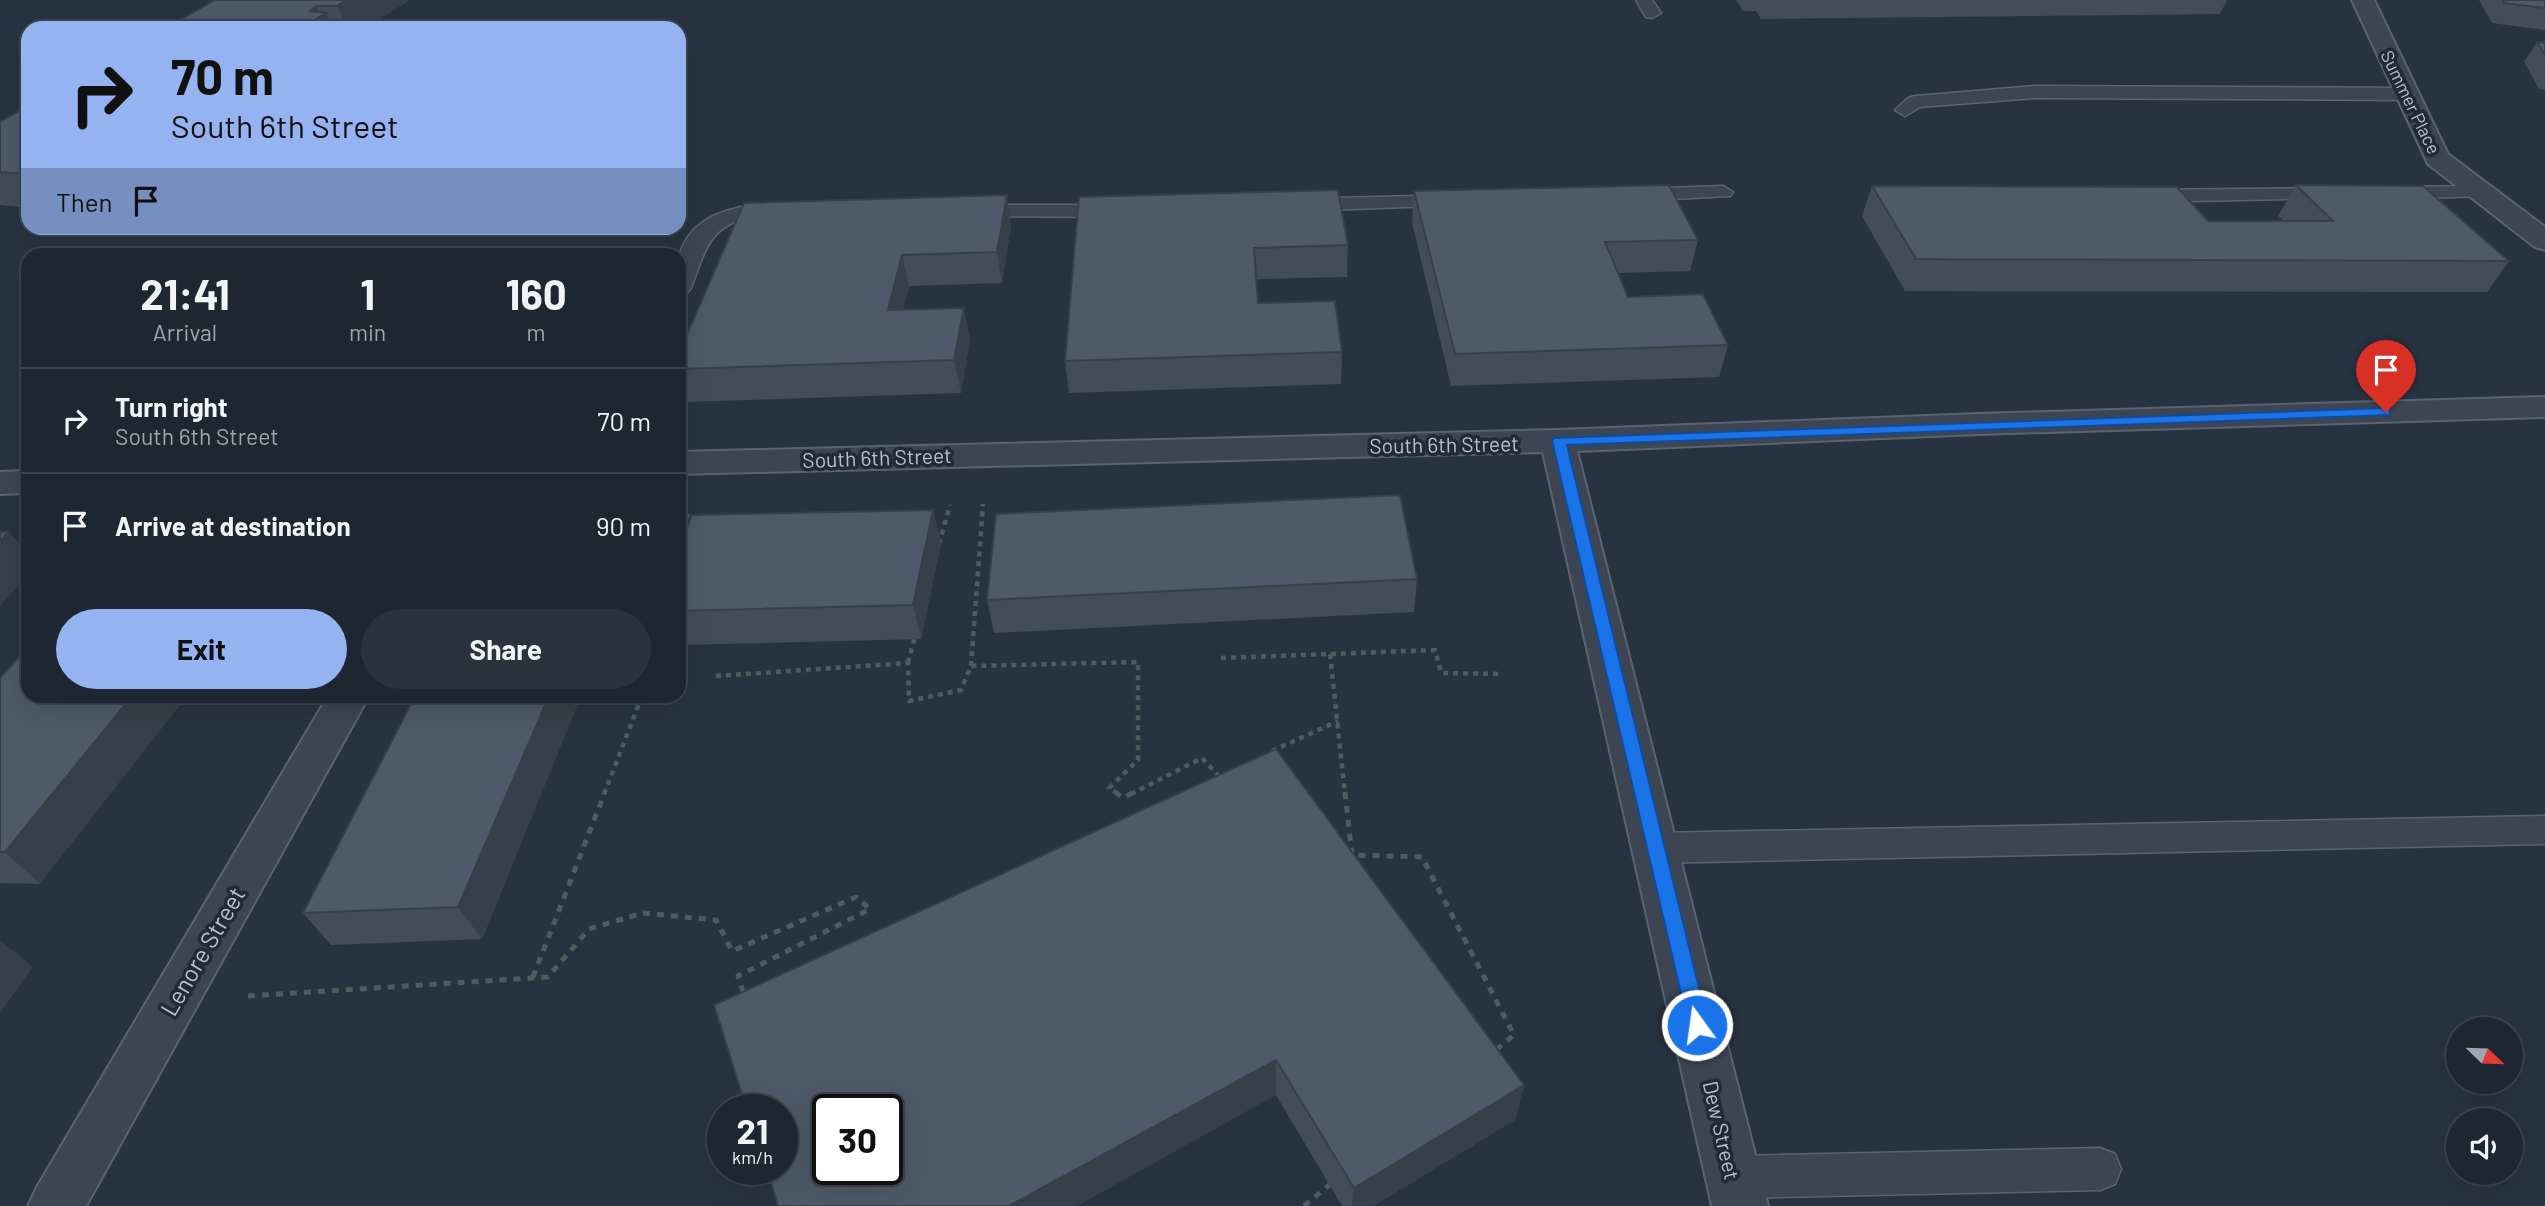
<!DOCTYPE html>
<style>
body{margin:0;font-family:Barlow,sans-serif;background:#2b323d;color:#f1f3f6;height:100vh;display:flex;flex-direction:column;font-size:26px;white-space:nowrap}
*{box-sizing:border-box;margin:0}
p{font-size:23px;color:#a1a5ab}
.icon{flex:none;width:38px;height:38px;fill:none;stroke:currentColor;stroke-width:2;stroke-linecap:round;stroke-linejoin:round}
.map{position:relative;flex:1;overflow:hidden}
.sheet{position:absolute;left:21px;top:248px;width:665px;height:455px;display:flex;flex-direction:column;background:#1e2631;border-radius:21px;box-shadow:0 7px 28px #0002,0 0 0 2px #3c434d}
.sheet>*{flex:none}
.top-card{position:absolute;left:21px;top:21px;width:665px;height:214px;border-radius:21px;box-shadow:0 7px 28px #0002,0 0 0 2px #3c434d;background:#95b2f1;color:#111;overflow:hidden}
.needle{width:46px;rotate:113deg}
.tools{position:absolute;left:2446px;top:1017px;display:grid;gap:14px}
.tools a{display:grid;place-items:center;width:77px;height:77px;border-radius:50%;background:#1e2631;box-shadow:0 7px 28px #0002,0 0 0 2px #3c434d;font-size:35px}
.speed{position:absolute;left:707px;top:1094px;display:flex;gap:14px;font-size:35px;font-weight:700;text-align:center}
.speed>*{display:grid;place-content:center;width:91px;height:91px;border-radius:50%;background:#1e2631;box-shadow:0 7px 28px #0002,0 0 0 2px #3c434d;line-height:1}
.speed small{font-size:18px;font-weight:400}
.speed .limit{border:4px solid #111;border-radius:10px;background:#fff;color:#111}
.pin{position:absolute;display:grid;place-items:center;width:60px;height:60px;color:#fff;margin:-72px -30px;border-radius:50% 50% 50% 0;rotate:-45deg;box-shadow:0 0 7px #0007}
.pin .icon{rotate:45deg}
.me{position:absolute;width:77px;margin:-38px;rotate:346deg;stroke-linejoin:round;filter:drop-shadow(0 0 5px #0008)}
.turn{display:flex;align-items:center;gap:24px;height:147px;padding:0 35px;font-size:32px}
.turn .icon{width:91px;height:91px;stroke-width:2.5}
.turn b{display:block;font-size:49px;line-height:60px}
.then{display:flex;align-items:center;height:66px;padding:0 35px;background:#0003;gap:14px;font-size:26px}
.eta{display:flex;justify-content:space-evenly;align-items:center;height:119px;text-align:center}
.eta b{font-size:42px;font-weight:700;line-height:49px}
.action{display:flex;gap:14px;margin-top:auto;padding:14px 35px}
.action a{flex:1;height:80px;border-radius:42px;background:#95b2f1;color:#111;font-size:28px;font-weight:700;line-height:80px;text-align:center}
.action a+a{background:#2b323d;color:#f1f3f6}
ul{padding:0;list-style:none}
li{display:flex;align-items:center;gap:21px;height:105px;padding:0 35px;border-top:2px solid #3c434d}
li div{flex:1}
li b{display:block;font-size:26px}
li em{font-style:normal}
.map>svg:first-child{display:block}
</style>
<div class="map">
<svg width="2545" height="1206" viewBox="0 0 2545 1206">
<rect width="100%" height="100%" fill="#283341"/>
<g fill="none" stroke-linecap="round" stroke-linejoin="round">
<g stroke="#5a636e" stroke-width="3">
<path id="service" d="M1636,0h16l9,13 -9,5 -6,-1z
M2035,86l372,2 9,6 -9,6 -372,-2 -115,9 -15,9 -10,-6 13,-12 7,-2z
M1723,186l10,6 -3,4 -95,5 -11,-6 11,-6z
M2478,186l7,2 3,4 -3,4 -94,3 -11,-6 11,-6z
M2331,188l11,6 -4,4 -192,4 -11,-6 11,-6z
M1452,195l7,2 4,4 -4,4 -160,6 -11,-6 11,-6z
M777,204l8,1 3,5 -3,5c-13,3 -26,2 -39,4 -38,7 -43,38 -55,69l-4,5 -8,2c0,-12 -2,-27 0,-38 11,-44 60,-53 98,-53z
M970,205h146l11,6 -11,6 -154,-1 -3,-5z
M2545,816v28l-890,19 -12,-5 -5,-10 5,-10 12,-5z
M2100,1148l15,6 6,15 -6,15 -15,6 -367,8 -15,-6 -6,-15 6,-15 15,-6z"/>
</g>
<g stroke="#5a636e" stroke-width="4">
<path id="minor" d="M2352,0h22l74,154 97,73v23l-10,-3 -107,-83z
M2545,397v20l-566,17 -402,17 191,755h-56l-169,-754 -864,22v-22l879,-22 421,-16z
M28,471v22l-28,1v-22z
M328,696h41l-283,510h-58l9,-19z"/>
</g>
<path stroke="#4a5e60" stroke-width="4.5" stroke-dasharray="5 5" stroke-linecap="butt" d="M679,537l10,-25
M939,544l11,-39
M1330,654l15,140
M1221,658l214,-8 6,23 60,1
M908,663l8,-30
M971,666l12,-162
M716,676l192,-13 1,38 52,-11 10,-24 167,-4v98l-29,28 9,6
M1272,751l66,-30
M604,794l38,-98
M1131,794l71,-36 17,18"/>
<path stroke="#4a5e60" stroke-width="5" stroke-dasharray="7 7" stroke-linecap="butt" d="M1115,792l8,6 11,-6
M1345,792l7,63 70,2 92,178 -19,16
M533,977l72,-185
M248,996l300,-19 41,-48 54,-16 73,7 16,31 124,-54 14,12 -132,67 6,19
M1304,1206l29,-24"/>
<use href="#service" fill="#3c4551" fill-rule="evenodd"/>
<use href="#minor" fill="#3c4551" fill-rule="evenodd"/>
</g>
<path fill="#434d5a" d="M215,0h194l-42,28h-201z
M1736,0h491l-7,14 -459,5 -5,-8h-13z
M2479,0h66v30l-53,-7z
M2537,42l8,1v47l-6,-1 -15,-27z
M28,106v102l-28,-3v-83z
M2296,185l213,76 -22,31 -582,-1 -43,-75 10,-30 336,35h76l-6,-5z
M1414,191l284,49 -8,31 -72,2 10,24 100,48 -9,32 -268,9 -39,-164z
M1079,197l269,48 -1,32 -90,2 1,24 84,49 -1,32 -272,9 -4,-32z
M744,203l267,23 -9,57 -93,3 -6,24 61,-2 6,32 -9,53 -277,9 -5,-14v-35z
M933,510l8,33 -20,96 -242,6v-97z
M1417,579l-3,33 -420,21 -7,-33z
M0,678l40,206 -40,-1z
M415,696h166l-99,243 -151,6 -28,-32z
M714,1005l810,80 -9,35 -142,86h-31l-66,-111z"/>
<path fill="#373f4a" d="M346,0h63l-42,28h-20l-10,-22z
M316,6l5,10 5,-3 8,15h-33l9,-17z
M1007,195l4,31 -9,57 -5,-31z
M902,255l7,31 -14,56 -7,-32z
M964,308l6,32 -9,53 -7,-33z
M933,510l8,33 -20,96 -8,-34z
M9,532l19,22v21l-28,31v-65z
M132,696h55l-147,188 -35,-32z
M549,696h32l-99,243 -24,-32z
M0,940l33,27 -33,46z
M1276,1060v35l-199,111h-68z
M1524,1085l-9,35 -142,86h-21l2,-18z"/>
<path fill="#4e5a69" stroke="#373f4a" stroke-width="2" fill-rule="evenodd" d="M215,0h131l-9,6h-21l-6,5 16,2 -25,15h-135z
M2503,0h42v8l-41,-5z
M2537,42l8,1v12z
M28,106v68l-28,-2v-50z
M1669,185l29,55 -93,2 23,55 75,-3 25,51 -273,9 -41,-163z
M2296,185l127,1 86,75 -593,-2 -44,-73 305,1 31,34h125z
M1338,190l10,55 -94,3 4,55 77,-2 7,51 -277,9 14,-164z
M1007,195l-10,57 -95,3 -14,55 76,-2 -10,52 -275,9v-16l65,-150z
M1400,495l17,84 -430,21 9,-86z
M933,510l-20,95 -234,6v-63l13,-33z
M0,532h9l-9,9z
M28,647v49h104l-127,156h-5v-174z
M415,696h134l-91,211 -155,6z
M1276,749l248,336 -170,103 -78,-128 -267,146h-231l-11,-37h15v-59h-35l-33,-105zM828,1110h59v59h-59z"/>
<path fill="#1a73e8" stroke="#114b97" stroke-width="2" d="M2386,408l4,1v6l-823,30 141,580 -4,7 -7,2 -7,-2 -138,-591 2,-3z"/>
<g text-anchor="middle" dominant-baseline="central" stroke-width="7" stroke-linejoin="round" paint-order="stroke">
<g font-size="18" fill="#b9c0cb" stroke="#212a36">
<text transform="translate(2411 102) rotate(64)">Summer Place</text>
</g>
<g font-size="21" fill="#b9c0cb" stroke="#212a36">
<text transform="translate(1444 444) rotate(-1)">South 6th Street</text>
<text transform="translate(877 457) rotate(-2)">South 6th Street</text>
<text transform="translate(1722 1130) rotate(77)">Dew Street</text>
</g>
<g font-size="24" fill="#b9c0cb" stroke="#212a36">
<text transform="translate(202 951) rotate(-60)">Lenore Street</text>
</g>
</g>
</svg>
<div class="tools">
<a><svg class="needle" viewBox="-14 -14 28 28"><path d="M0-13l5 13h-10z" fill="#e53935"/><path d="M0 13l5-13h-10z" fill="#a1a5ab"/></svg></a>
<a><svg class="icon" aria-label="sound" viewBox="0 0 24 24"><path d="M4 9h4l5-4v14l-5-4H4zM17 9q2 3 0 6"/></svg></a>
</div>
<div class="speed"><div>21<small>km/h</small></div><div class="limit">30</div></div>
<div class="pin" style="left:2386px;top:412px;background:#d93025"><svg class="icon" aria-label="arrive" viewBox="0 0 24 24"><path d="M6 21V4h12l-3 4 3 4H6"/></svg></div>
<svg class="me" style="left:1697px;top:1025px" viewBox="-20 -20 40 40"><circle r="17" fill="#1a73e8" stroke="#fff" stroke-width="3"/><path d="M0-11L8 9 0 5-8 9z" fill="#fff"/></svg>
<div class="top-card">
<div class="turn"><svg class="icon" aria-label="right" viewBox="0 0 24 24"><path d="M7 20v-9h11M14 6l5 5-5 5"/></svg><div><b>70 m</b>South 6th Street</div></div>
<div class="then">Then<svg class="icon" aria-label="arrive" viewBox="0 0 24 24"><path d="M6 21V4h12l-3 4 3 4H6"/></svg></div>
</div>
<section class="sheet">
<div class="eta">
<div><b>21:41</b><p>Arrival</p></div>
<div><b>1</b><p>min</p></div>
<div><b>160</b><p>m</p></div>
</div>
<ul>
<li><svg class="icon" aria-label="right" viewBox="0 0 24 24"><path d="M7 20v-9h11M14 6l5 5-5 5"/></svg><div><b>Turn right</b><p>South 6th Street</p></div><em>70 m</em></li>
<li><svg class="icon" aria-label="arrive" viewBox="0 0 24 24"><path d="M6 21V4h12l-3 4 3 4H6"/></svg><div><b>Arrive at destination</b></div><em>90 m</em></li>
</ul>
<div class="action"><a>Exit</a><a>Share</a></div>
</section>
</div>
